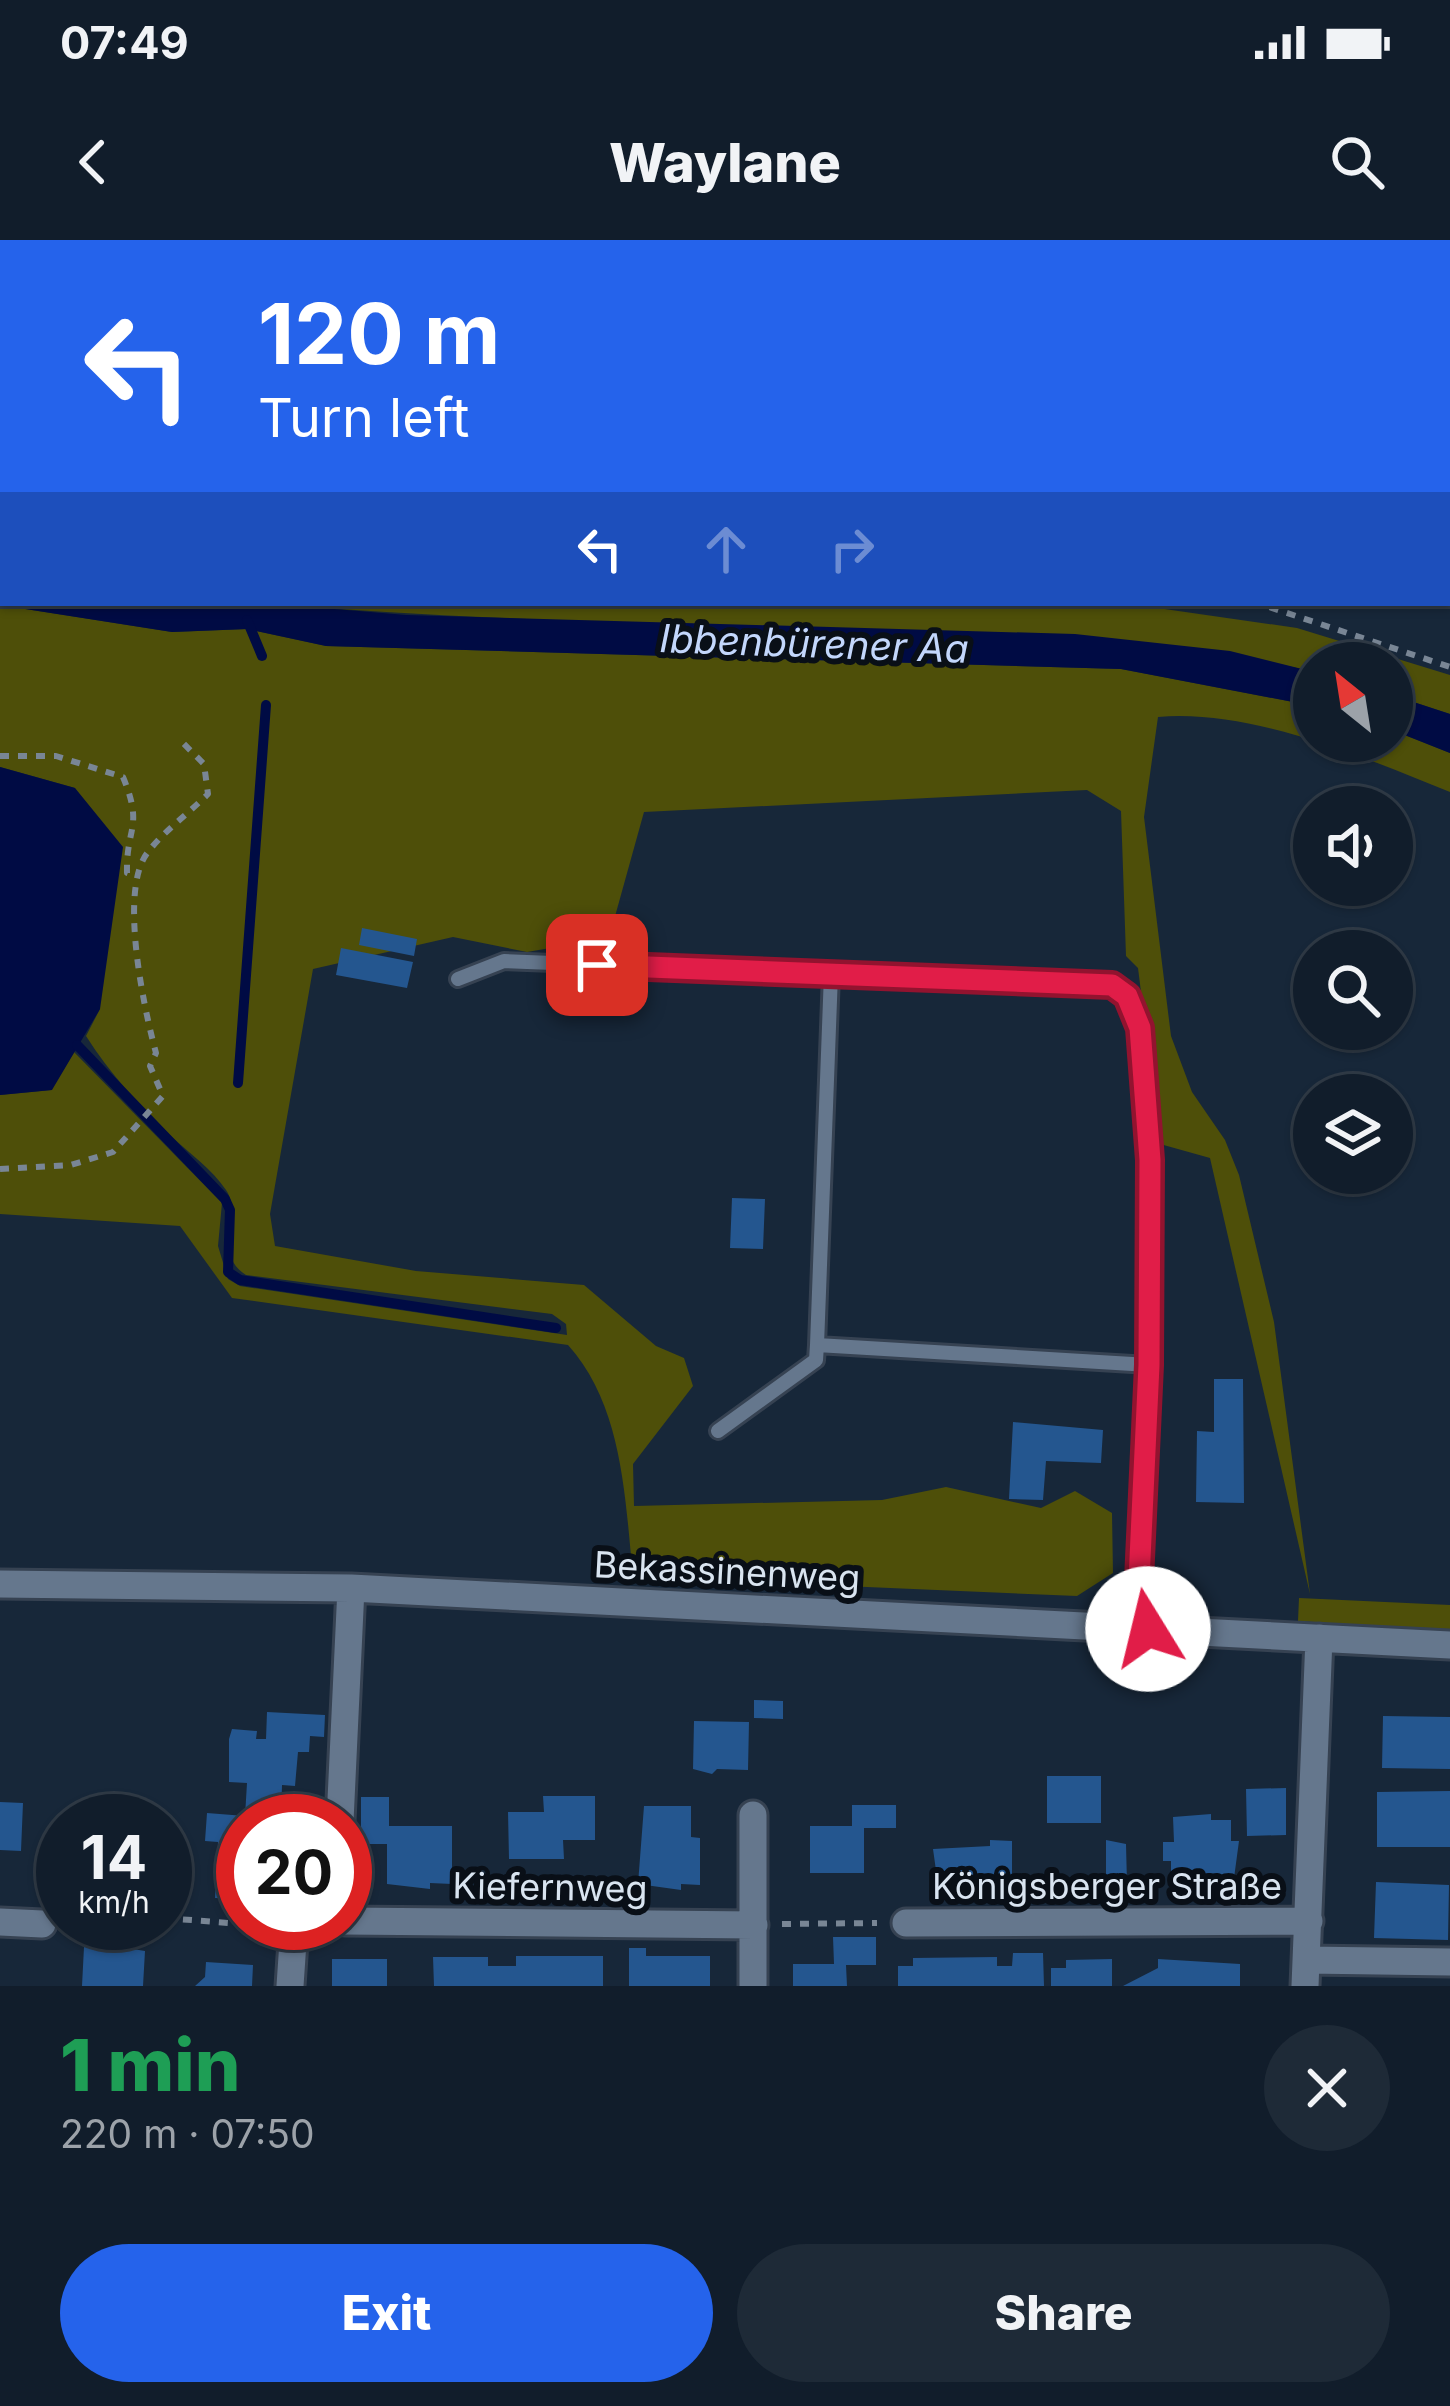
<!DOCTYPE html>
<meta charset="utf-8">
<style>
body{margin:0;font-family:Inter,sans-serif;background:#1e2a37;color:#f1f3f6;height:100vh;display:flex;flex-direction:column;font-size:45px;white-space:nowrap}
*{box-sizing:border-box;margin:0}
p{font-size:39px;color:#9ca2a9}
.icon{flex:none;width:66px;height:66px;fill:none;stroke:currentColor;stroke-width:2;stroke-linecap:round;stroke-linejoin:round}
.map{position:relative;height:1746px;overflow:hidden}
.details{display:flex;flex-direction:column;background:#111d2b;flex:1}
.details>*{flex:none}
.guide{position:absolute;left:0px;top:0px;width:1452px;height:366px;box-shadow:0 3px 9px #0004,0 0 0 3px #303b47;background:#2563eb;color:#fff;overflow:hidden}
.needle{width:78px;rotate:330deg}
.tools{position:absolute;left:1293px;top:402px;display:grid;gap:24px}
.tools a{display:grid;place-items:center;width:120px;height:120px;border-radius:50%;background:#111d2b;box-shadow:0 3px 9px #0004,0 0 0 3px #303b47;font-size:60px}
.speed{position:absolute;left:36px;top:1554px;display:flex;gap:24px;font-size:60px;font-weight:700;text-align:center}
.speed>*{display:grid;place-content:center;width:156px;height:156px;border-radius:50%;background:#111d2b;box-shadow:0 3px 9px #0004,0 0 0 3px #303b47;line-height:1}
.speed small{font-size:30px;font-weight:400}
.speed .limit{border:18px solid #d22;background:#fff;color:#111}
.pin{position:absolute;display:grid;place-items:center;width:102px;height:102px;color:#fff;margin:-51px;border-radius:24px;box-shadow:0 6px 18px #0006}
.me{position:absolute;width:132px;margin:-66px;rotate:351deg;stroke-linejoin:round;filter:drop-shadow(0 0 9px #0008)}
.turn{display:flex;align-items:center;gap:42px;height:252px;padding:0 60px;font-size:54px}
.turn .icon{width:156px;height:156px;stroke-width:2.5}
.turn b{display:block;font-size:84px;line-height:102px}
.lanes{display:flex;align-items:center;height:114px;padding:0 60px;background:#0003;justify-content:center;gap:60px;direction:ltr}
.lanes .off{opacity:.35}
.round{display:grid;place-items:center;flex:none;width:126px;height:126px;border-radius:63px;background:#1e2a37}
.headline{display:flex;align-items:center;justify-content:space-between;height:204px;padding:0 60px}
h1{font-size:72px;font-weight:800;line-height:90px;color:#1e9e55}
.action{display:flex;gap:24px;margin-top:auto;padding:24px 60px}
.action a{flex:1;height:138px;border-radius:72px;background:#2563eb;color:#fff;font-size:48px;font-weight:800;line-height:138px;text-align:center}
.action a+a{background:#1e2a37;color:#f1f3f6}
.status{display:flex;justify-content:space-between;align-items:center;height:84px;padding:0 60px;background:#111d2b;direction:ltr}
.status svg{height:33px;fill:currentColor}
header{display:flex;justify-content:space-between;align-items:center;height:156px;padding:0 60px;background:#111d2b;font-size:54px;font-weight:800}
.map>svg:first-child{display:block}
</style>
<div class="status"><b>07:49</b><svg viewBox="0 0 49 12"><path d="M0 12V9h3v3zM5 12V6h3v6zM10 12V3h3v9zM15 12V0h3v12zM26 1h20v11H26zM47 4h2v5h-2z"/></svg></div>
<header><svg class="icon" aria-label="back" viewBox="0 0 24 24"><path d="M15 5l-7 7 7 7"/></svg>Waylane<svg class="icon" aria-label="search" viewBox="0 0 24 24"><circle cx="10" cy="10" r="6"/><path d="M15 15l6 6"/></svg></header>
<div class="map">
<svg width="1450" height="1746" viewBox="0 0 1450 1746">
<rect width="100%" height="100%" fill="#172739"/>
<path fill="#4e4f09" d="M262,363h861l174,25 153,47v39l-58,-19v-32h-78v9c-152,-37 -305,-39 -461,-43 -197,-6 -394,-9 -591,-26z
M0,365l172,27 75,-3 79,17 795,23 193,37v35h78v-11l58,23v39c-87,-35 -198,-83 -292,-75l-14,100 27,219 21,56 33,48 14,35 35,147 36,272 -100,-436 -50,-14 -22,-176 -12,-12 -5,-145 -34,-21 -443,22 -35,126 -82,14 -74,-15 -140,32 -43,245 5,32 141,25 168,14 72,61 28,12 9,28 -60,78 1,42 248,-6 64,-13 95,21 34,-17 37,22 1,60 -36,23 -444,-19c-8,-79 -10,-171 -65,-232l-336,-47 -52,-72 -180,-12v-119l51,-5 23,-38 148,151 -4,43 10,33 12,7 327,49 -1,-11 -14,-10 -306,-39c-34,-21 -1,-56 -20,-85 -14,-21 -36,-36 -54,-53 -32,-31 -62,-63 -86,-101l14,-27 -25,-221 -75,-21z
M1299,1358l151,7v26l-152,-10z"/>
<path fill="#000b44" d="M0,338l3,25h259l144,12 669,19 155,17 84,21v34l-193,-37 -795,-23 -79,-17 -75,3 -172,-27z
M1392,455l58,19v39l-58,-23z
M0,527l75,21 48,59 -23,162 -48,81 -52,5z"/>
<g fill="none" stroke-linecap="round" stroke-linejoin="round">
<path stroke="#000b44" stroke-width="10" d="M247,380l15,36
M77,805l148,154 5,11 -2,62 12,8 316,48
M238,843l28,-378"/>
</g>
<path fill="#24568f" d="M362,688l55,11 -3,17 -55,-11z
M341,708l72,14 -6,26 -71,-13z
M732,958l33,1 -2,50 -33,-1z
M1214,1139h29l1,124 -48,-1 1,-71 17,1z
M1013,1182l90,8 -2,33 -55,-2 -3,39 -34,-1z
M754,1460l29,1v18l-29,-1z
M267,1472l58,3 -1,22 -14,-1 -1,16h-11l-3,34 -13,-1 -1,32 -38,4v78l-28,-1 3,-56 -13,-1 2,-28 38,3 2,-33 -18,-1v-43l3,-10 25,2 -1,8h10z
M1383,1476l67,1v52l-68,-1z
M694,1481l55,1 -1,48 -31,-1 -5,5 -19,-5z
M1047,1536h54v47h-54z
M1286,1548v47l-39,1 -1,-47z
M1450,1551v56h-73v-55z
M543,1556h52v44h-32l1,19h-55l-1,-47h36z
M361,1557h28v29h63v58l-22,-1v6l-43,-5v-40h-26z
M0,1562l23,1 -2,48 -21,-1z
M852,1565h44v23h-32v45h-54v-47h42z
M644,1566h47v31l9,1v47l-19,-1v6l-43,-6z
M1211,1574v6h20v21h8l-7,52 -61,-8v-24h-8v-19h11l-1,-25z
M54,1588l9,1v50l-12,-1z
M990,1600l22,1v47h-21l-10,8 -42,-4 -6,-43 57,-3z
M1106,1600l20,4 1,40h-21z
M1376,1642l73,3 -1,55 -74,-2z
M833,1697h43v28h-30l1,21h-54v-22h41z
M103,1704l42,7 -2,35h-61l2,-39z
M629,1708h17v8h64v30h-81z
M1013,1713h30l1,33h-146v-20h15v-8l84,-1v9h15z
M516,1716h87v30h-169l-1,-29h55v9h28z
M332,1719h55v27h-55z
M1112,1719v27h-61v-18h15v-8z
M1158,1719l82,5v22h-117l35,-18z
M206,1722l47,3 -1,21h-57l10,-9z"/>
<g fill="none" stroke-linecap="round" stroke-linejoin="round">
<g stroke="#364252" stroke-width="20">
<path id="lane" d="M831,734l-14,371 332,20
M458,739l46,-18 607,24 16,11 13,32 10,132 -1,205 -10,215 9,49
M718,1191l98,-71 1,-15"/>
</g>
<g stroke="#364252" stroke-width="33">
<path id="street" d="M0,1344l351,4 1099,57
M753,1575v171
M340,1581l11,-233
M345,1681l409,4
M0,1682l42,2
M906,1683l403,-2
M1307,1720l143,2
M290,1746l4,-59 29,-4
M1305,1746l14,-348"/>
</g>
<path stroke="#798695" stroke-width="6" stroke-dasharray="9 9" stroke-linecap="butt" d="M0,280h3
M1234,363l35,4 181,60
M0,516h56l67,21c21,51 3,49 4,96l8,3
M0,929l71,-4 42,-13 50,-56 -13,-30 6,-13c-12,-44 -38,-164 -8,-201 16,-21 41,-39 60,-58l-4,-30 -24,-24
M165,1678l102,8
M782,1684l95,-1"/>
<use href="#lane" stroke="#65778d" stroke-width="14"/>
<use href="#street" stroke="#65778d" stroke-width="27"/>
</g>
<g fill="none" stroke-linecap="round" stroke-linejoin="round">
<g stroke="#92132f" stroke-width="30">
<path id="route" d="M597,725l515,20 15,11 13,32 10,132 -1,205 -10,215 9,49"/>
</g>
<use href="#route" stroke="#e11d48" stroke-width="21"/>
</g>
<g text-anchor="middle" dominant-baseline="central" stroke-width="12" stroke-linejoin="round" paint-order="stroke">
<g font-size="36" fill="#d9e4f0" stroke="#090f17">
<text transform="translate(727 1331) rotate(3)">Bekassinenweg</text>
<text x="1107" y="1646">Königsberger Straße</text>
<text transform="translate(550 1647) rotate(1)">Kiefernweg</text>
</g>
<g font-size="39" font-style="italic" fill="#c3d7fc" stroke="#090f17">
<text transform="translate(814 403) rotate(2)">Ibbenbürener Aa</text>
</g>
</g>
</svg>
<div class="tools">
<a><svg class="needle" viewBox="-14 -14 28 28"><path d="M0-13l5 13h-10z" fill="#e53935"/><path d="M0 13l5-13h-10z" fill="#9ca2a9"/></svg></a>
<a><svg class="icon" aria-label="sound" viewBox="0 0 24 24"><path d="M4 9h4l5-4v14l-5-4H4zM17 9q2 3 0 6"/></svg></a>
<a><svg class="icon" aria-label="search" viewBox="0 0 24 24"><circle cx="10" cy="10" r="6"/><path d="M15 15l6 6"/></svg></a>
<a><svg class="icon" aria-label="layers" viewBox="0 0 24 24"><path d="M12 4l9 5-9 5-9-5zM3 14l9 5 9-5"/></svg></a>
</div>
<div class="speed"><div>14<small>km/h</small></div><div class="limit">20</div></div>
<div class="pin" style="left:597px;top:725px;background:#d93025"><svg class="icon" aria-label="arrive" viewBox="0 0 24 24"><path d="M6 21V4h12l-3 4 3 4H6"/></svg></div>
<svg class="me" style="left:1148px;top:1389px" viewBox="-20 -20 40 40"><circle r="19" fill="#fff"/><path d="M0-13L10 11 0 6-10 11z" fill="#e11d48"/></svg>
<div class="guide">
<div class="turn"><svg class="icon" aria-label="left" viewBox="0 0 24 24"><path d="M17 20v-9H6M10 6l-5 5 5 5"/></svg><div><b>120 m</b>Turn left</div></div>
<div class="lanes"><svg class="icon" aria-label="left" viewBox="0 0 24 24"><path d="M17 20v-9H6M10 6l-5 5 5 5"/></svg><svg class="icon off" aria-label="ahead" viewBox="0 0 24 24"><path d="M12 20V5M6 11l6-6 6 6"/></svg><svg class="icon off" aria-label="right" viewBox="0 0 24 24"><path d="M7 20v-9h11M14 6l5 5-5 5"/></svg></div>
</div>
</div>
<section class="details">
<div class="headline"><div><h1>1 min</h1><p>220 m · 07:50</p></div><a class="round"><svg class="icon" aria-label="close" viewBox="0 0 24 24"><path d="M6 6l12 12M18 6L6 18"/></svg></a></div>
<div class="action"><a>Exit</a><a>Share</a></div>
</section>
